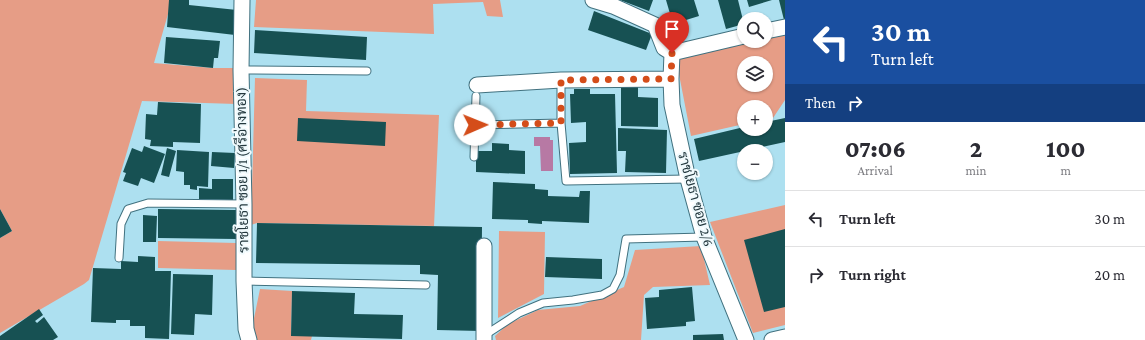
<!DOCTYPE html>
<meta charset="utf-8">
<style>
body{margin:0;font-family:"Crimson Pro",Sarabun,serif;background:#f2f2f3;color:#2b2b33;height:100vh;display:flex;flex-direction:column;font-size:15px;white-space:nowrap}
*{box-sizing:border-box;margin:0}
p{font-size:13px;color:#7c7c81}
.icon{flex:none;width:22px;height:22px;fill:none;stroke:currentColor;stroke-width:2;stroke-linecap:round;stroke-linejoin:round}
.map{position:relative;flex:1;overflow:hidden}
.panel{display:flex;flex-direction:column;background:#fff;width:360px}
.panel>*{flex:none}
.top-card{background:#1a4fa0;color:#fff;overflow:hidden}
.buttons{position:absolute;left:737px;top:12px;display:grid;gap:8px}
.buttons a{display:grid;place-items:center;width:36px;height:36px;border-radius:50%;background:#fff;box-shadow:0 1px 3px #0004;font-size:20px}
.pin{position:absolute;display:grid;place-items:center;width:34px;height:34px;color:#fff;margin:-41px -17px;border-radius:50% 50% 50% 0;rotate:-45deg;box-shadow:0 0 4px #0007}
.pin .icon{rotate:45deg}
.me{position:absolute;width:44px;margin:-22px;rotate:89deg;stroke-linejoin:round;filter:drop-shadow(0 0 3px #0008)}
.turn{display:flex;align-items:center;gap:14px;height:84px;padding:0 20px;font-size:18px}
.turn .icon{width:52px;height:52px;stroke-width:2.5}
.turn b{display:block;font-size:28px;line-height:34px}
.then{display:flex;align-items:center;height:38px;padding:0 20px;background:#0003;gap:8px;font-size:15px}
.eta{display:flex;justify-content:space-evenly;align-items:center;height:68px;text-align:center}
.eta b{font-size:24px;font-weight:800;line-height:28px}
ul{padding:0;list-style:none}
li{display:flex;align-items:center;gap:12px;height:56px;padding:0 20px;border-top:1px solid #e1e1e2}
li div{flex:1}
li b{display:block;font-size:15px}
li em{font-style:normal}
main{display:flex;flex:1;min-height:0}
.map>svg:first-child{display:block}
</style>
<main>
<div class="map">
<svg width="785" height="340" viewBox="0 0 785 340">
<rect width="100%" height="100%" fill="#ade0f0"/>
<path fill="#e69d86" fill-rule="evenodd" d="M0,0h172l-18,63 59,5h24l-1,36 -94,-3 -53,179 -5,4 -84,49v-95l12,-7 -12,-22z
M256,0h244l3,17 -16,-1 -4,-14 -50,2 1,30 -180,-7z
M785,34v66l-12,18 -7,1v-12h-22v17l-53,12 -15,-77 79,-18h11v-2zM744,63h22v22h-22z
M255,78l52,2 -1,31 133,4 -5,111 -177,-3 -6,2z
M785,205v120l-32,8 -43,-111z
M499,231l46,1 -1,62 -46,24z
M158,241l78,2v27l-78,-2z
M701,246l9,39 -57,2 -9,8 -3,45h-145l-1,-4 13,-12 30,-14 42,-4 44,-19 11,-37z
M260,289l32,2 -1,44 21,1 -1,4h-58l-2,-7z"/>
<path fill="#b779a4" d="M534,137h16v3h3v31h-12l-1,-25h-6z"/>
<path fill="#175153" d="M169,0h20v5l48,5 -2,25 -68,-8z
M620,0h33l-4,11z
M666,0h28l5,16 -26,8z
M718,0h20l6,24 -18,5z
M747,0h25l-23,7z
M779,0h6v20h-1z
M594,11l58,23 -6,16 -58,-20z
M255,30l112,7 -1,23 -112,-7z
M166,37l54,4 -2,17h-4l-1,10 -49,-5z
M621,86h17v11l20,1v29l-37,-1z
M574,89h16v5h25l2,79 -47,1 -1,-31 17,-1v-20l-15,1 -1,-29h4z
M158,102l43,2 -1,39 -27,-1v5l-23,-1 1,-6 -6,-1 1,-25 11,1z
M298,118l88,4 -1,24 -88,-5z
M785,118v24l-86,19 -5,-22 50,-12v2h22v-7z
M618,128l49,2 -1,43 -41,-1 1,-21h-8z
M492,143l17,1v6l16,1v23l-49,-2v-21h16z
M144,146l21,8 -11,29 -13,-5 -3,8 -15,-5 3,-8 -3,-1 9,-24 10,4z
M167,148l9,3 -7,26 -8,-2z
M177,150l32,2 -1,35 -11,-1v4l-7,-1v-4h-6v-13l-8,-1z
M212,152l23,1 -1,15 -23,-2z
M212,179h21v21l-34,-1v-11l13,1z
M493,182l42,2v5l13,1v6l31,1 1,-6h10l-1,32 -47,-2v3l-14,-1v-3l-36,-1z
M0,209l12,22 -12,7z
M158,209l79,1 -1,29 -78,-1z
M143,215l14,1 -1,26h-13z
M257,223l225,4 -1,104 -44,-1 1,-55 -18,-1v-9l-164,-2z
M785,229v78l-21,5 -20,-72z
M138,256l17,1v14h16l-2,68 -24,-1v-12h-15v-6h-14v3l-25,-1 2,-54 28,1v-8l17,1z
M546,257l56,2v20l-57,-2z
M173,274l40,1 -1,40 -17,-1 -1,21 -23,-1z
M692,287l3,34 -9,1v4l-39,3 -2,-31 14,-1v-7z
M292,291l63,2 -1,21 49,1 -1,24 -111,-3z
M39,309l4,6 -8,6 2,2 7,-6 14,20 -5,3h-53v-4z
M723,334l1,6h-31v-5z"/>
<g fill="none" stroke-linecap="round" stroke-linejoin="round">
<g stroke="#41717f" stroke-width="9">
<path id="lane" d="M241,70l126,1
M561,80v43l5,58 122,-2
M475,125l86,-2
M474,157l2,-61
M119,258l2,-34 7,-15 20,-6 96,1
M244,281l182,4
M485,335l34,-22 24,-10 30,-3 29,-5 11,-6 7,-14 6,-36 78,-2"/>
</g>
<g stroke="#41717f" stroke-width="17">
<path id="street" d="M242,0l-1,70 3,134v77l2,48 3,11
M593,0l20,6 42,19 9,23 8,5
M766,31l19,-4
M672,53l-1,26 1,26 16,74 16,58 42,103
M672,53l72,-17
M477,85l84,-5 110,-1
M484,246v94
M772,340l13,-3"/>
</g>
<use href="#lane" stroke="#fff" stroke-width="7"/>
<use href="#street" stroke="#fff" stroke-width="15"/>
</g>
<g fill="none" stroke-linecap="round" stroke-linejoin="round">
<path stroke="#d44d1a" stroke-width="7" stroke-dasharray="0 12.6" d="M475,125l86,-2v-43l110,-1 1,-26"/>
</g>
<g text-anchor="middle" dominant-baseline="central" stroke-width="4" stroke-linejoin="round" paint-order="stroke">
<g font-size="14" fill="#23383e" stroke="#f0fafd">
<text transform="translate(242 170) rotate(-91)">ราชโยธา ซอย 1/1 (ศรีอ่างทอง)</text>
<text transform="translate(696 199) rotate(74)">ราชโยธา ซอย 2/6</text>
</g>
</g>
</svg>
<div class="buttons">
<a><svg class="icon" aria-label="search" viewBox="0 0 24 24"><circle cx="10" cy="10" r="6"/><path d="M15 15l6 6"/></svg></a>
<a><svg class="icon" aria-label="layers" viewBox="0 0 24 24"><path d="M12 4l9 5-9 5-9-5zM3 14l9 5 9-5"/></svg></a>
<a>+</a>
<a>−</a>
</div>
<div class="pin" style="left:672px;top:53px;background:#d93025"><svg class="icon" aria-label="arrive" viewBox="0 0 24 24"><path d="M6 21V4h12l-3 4 3 4H6"/></svg></div>
<svg class="me" style="left:475px;top:125px" viewBox="-20 -20 40 40"><circle r="19" fill="#fff"/><path d="M0-13L10 11 0 6-10 11z" fill="#d44d1a"/></svg>
</div>
<section class="panel">
<div class="top-card">
<div class="turn"><svg class="icon" aria-label="left" viewBox="0 0 24 24"><path d="M17 20v-9H6M10 6l-5 5 5 5"/></svg><div><b>30 m</b>Turn left</div></div>
<div class="then">Then<svg class="icon" aria-label="right" viewBox="0 0 24 24"><path d="M7 20v-9h11M14 6l5 5-5 5"/></svg></div>
</div>
<div class="eta">
<div><b>07:06</b><p>Arrival</p></div>
<div><b>2</b><p>min</p></div>
<div><b>100</b><p>m</p></div>
</div>
<ul>
<li><svg class="icon" aria-label="left" viewBox="0 0 24 24"><path d="M17 20v-9H6M10 6l-5 5 5 5"/></svg><div><b>Turn left</b></div><em>30 m</em></li>
<li><svg class="icon" aria-label="right" viewBox="0 0 24 24"><path d="M7 20v-9h11M14 6l5 5-5 5"/></svg><div><b>Turn right</b></div><em>20 m</em></li>
</ul>
</section>
</main>
